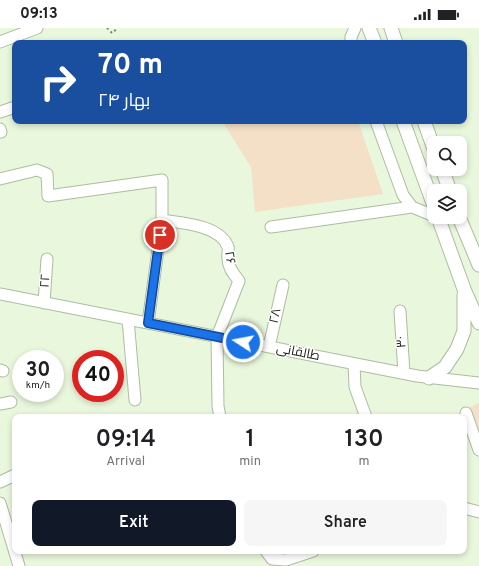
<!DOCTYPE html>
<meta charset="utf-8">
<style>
body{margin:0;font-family:Overpass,Cairo,sans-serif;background:#f6f6f6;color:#202124;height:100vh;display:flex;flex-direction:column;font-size:15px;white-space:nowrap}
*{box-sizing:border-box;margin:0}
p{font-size:13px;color:#757577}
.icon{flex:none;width:22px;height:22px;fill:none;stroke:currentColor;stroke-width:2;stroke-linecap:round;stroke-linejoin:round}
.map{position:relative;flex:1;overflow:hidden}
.panel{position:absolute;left:12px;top:386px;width:455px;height:140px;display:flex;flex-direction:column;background:#fff;border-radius:8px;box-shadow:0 2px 6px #0003}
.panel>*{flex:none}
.hud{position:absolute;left:12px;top:12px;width:455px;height:84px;border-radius:8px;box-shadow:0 2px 6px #0003;background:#1a4fa0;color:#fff;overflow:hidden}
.controls{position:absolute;left:427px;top:108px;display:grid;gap:8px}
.controls a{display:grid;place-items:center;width:40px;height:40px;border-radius:8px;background:#fff;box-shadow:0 2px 6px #0003;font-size:20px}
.speed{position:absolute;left:12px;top:322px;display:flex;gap:8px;font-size:20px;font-weight:700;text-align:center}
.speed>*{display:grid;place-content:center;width:52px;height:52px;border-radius:50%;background:#fff;box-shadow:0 2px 6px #0003;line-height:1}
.speed small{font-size:10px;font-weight:400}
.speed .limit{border:6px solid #d22;background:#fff;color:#111}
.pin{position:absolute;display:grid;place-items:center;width:34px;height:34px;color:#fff;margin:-17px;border:2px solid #fff;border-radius:50%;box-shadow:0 1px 4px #0007}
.me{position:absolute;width:44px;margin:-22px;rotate:281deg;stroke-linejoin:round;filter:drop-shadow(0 0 3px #0008)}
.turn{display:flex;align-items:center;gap:14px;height:84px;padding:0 20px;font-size:18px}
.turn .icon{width:52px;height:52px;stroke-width:2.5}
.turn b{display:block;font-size:28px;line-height:34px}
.eta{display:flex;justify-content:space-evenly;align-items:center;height:68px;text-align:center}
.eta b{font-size:24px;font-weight:600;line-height:28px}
.primary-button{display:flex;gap:8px;margin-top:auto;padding:8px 20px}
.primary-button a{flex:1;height:46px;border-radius:8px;background:#111827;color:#fff;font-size:16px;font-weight:600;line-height:46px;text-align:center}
.primary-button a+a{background:#f6f6f6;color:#202124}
.status{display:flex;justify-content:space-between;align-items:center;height:28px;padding:0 20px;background:#fff;direction:ltr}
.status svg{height:11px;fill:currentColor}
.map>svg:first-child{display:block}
</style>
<div class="status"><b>09:13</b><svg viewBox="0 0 49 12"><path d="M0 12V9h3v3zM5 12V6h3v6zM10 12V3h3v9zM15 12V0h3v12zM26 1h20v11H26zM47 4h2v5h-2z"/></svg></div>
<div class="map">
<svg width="479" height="538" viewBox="0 0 479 538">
<rect width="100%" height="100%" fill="#e9f7dc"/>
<path fill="#f4e0c7" d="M222,93h136l25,73 -128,18 -4,-45z
M479,375v30l-11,-25z"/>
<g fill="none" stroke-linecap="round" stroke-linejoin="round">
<g stroke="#aebca2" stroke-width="13">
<path id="minor" d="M0,14l37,-14
M351,15v-6l4,-9
M0,84l15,-5
M376,93l27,74 9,12 22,9
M0,101l1,3
M0,151l37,-9 10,4 1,22 114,-16v40l-14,103
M162,192c20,3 58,5 66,27 1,4 -1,8 0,12 0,9 6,15 11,22l-22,56 1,69 2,11
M271,199l141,-20
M0,266l417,82 62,7
M44,275l3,-44
M400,283l4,62
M128,291l7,81
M269,319l14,-62
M354,336l1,23 11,30
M0,342l3,1
M0,376l11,-2
M466,385l13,37
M0,454l15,-7
M0,475l19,63
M464,480l15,4
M266,523l6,8 14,1 27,-9"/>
</g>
<g stroke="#aebca2" stroke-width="15">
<path id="major" d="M369,0l6,15
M391,0l5,15
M403,93l31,85
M424,93l10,28
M442,141l8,22
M438,189l26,72 15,34
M459,189l20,48
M429,350l16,-11 12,-18 7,-18v-36"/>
</g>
<path stroke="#7e8775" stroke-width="2" stroke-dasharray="2 3" stroke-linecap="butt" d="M107,0l5,5 6,-5"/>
<use href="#minor" stroke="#fff" stroke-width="11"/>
<use href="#major" stroke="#fff" stroke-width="13"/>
</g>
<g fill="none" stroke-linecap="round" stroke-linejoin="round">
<g stroke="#114b97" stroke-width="10">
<path id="route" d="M160,207l-12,88 95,19"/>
</g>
<use href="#route" stroke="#1a73e8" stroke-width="7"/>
</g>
<g text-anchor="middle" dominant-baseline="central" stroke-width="3" stroke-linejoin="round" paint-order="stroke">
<g font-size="13" fill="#191e14" stroke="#fff">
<text transform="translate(229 230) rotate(80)">۲۶</text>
<text transform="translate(46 253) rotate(-86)">۲۲</text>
<text transform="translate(276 288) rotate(-77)">۲۸</text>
<text transform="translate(402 314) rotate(-94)">۳۰</text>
<text transform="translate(298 325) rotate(11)">طالقانی</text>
</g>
</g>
</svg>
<div class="controls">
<a><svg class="icon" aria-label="search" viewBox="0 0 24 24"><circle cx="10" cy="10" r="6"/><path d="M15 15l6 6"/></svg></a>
<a><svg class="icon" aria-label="layers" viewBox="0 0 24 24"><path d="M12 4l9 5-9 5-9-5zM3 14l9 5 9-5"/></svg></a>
</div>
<div class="speed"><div>30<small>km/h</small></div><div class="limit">40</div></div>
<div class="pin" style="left:160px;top:207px;background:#d93025"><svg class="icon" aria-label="arrive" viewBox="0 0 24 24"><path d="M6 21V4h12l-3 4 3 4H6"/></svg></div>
<svg class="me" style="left:243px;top:314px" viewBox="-20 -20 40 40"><circle r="17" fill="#1a73e8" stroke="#fff" stroke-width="3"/><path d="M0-11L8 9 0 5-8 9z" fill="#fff"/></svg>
<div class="hud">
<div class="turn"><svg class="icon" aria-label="right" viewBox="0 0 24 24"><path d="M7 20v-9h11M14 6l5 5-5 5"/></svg><div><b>70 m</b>بهار ۲۴</div></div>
</div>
<section class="panel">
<div class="eta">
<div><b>09:14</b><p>Arrival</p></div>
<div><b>1</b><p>min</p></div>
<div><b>130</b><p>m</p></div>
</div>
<div class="primary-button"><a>Exit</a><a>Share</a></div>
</section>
</div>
